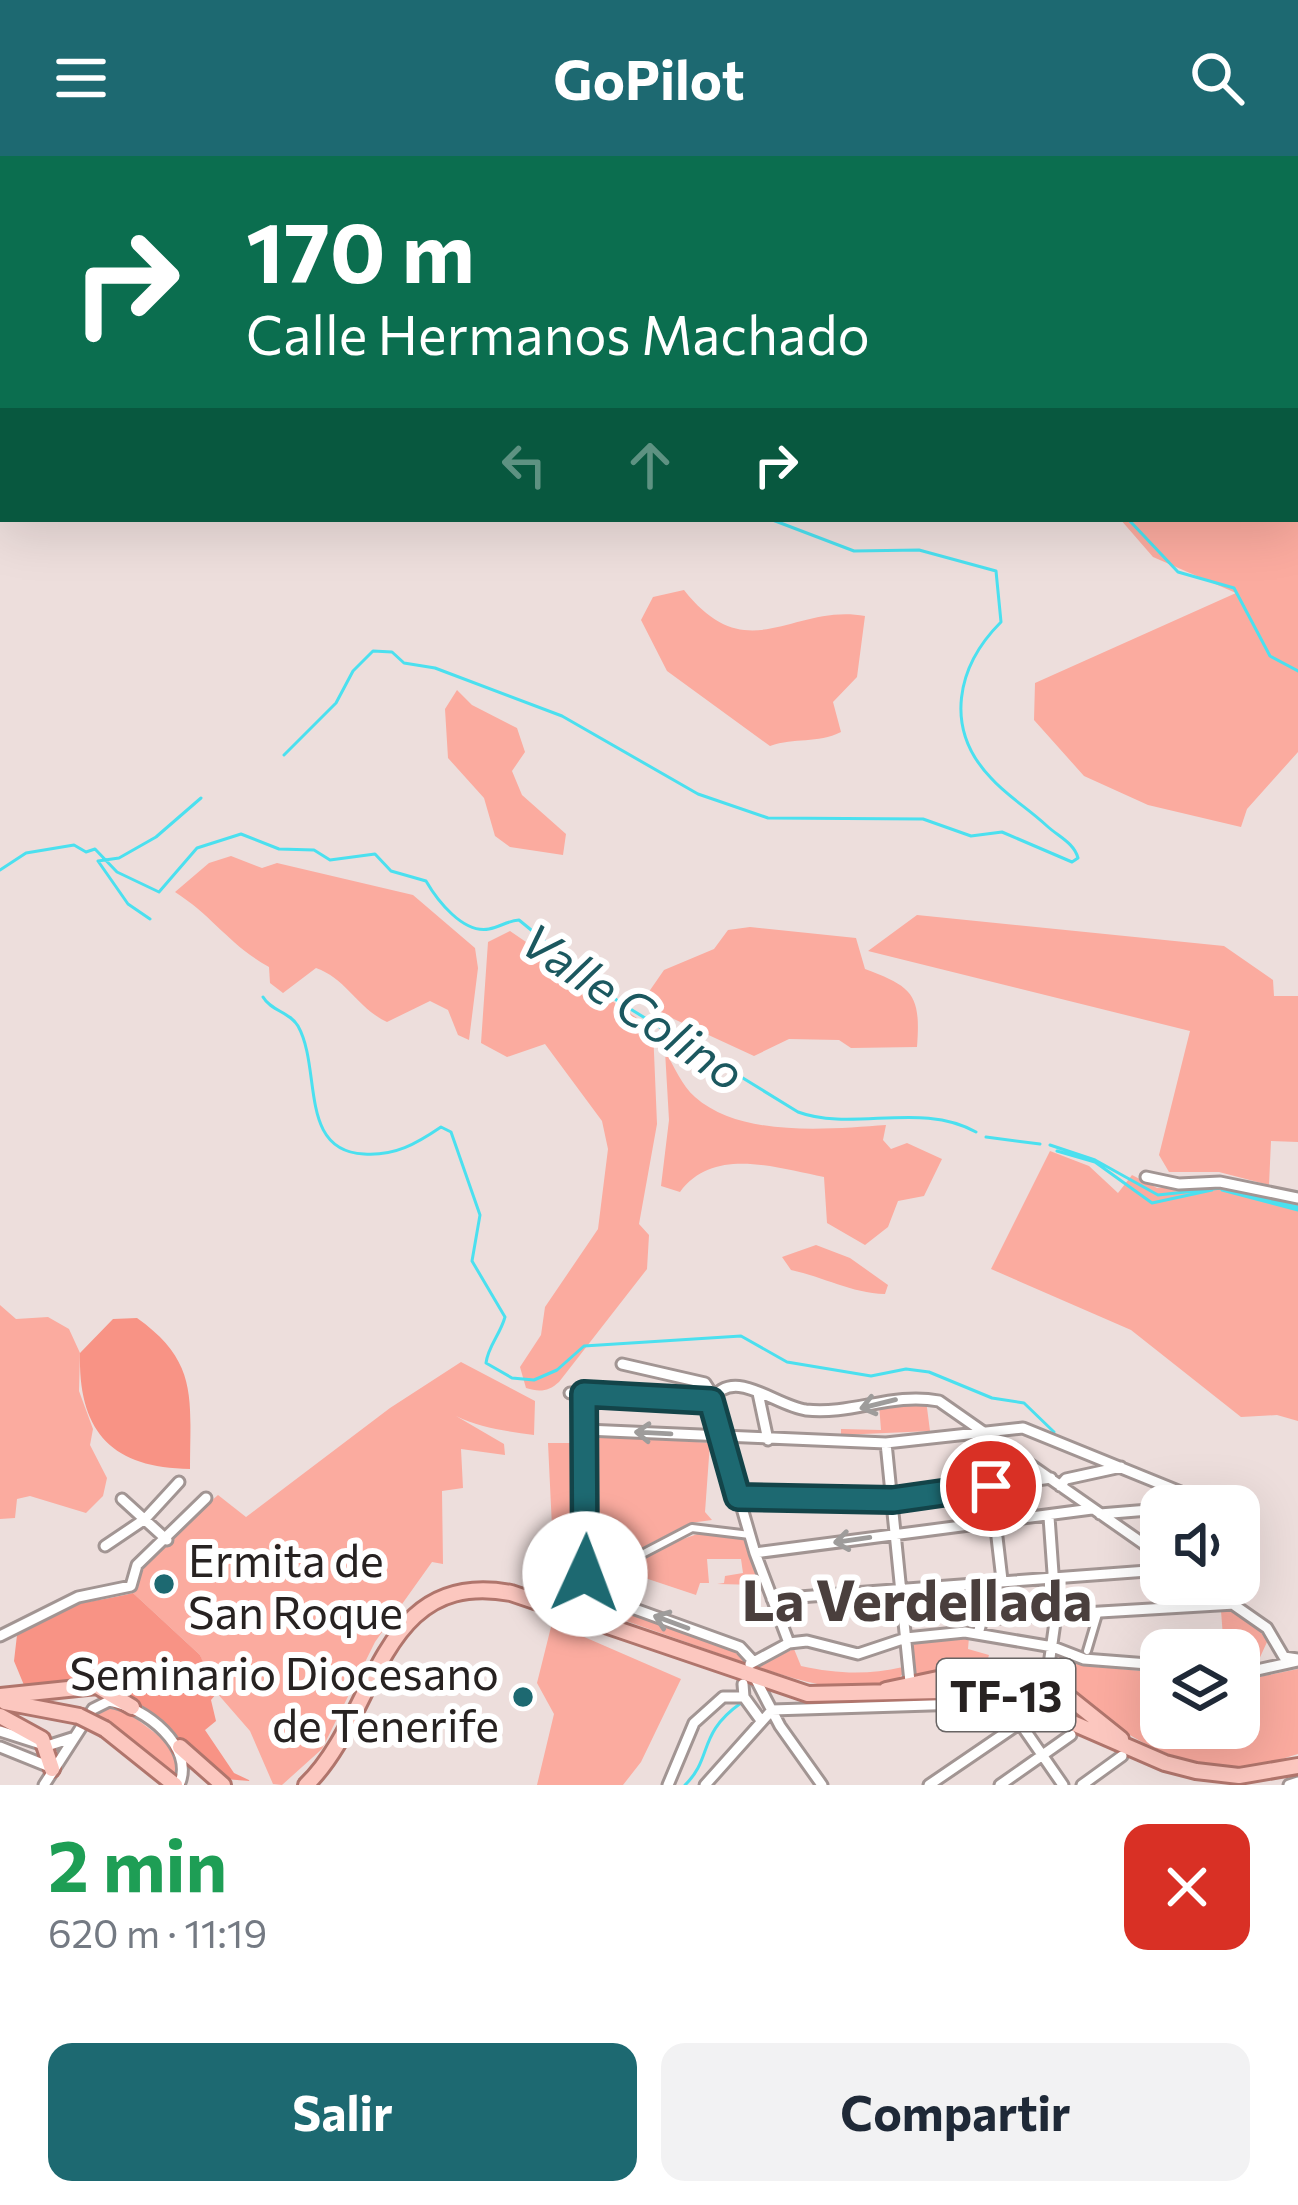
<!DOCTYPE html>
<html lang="es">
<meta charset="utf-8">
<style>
body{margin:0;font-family:Commissioner,sans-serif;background:#f2f2f3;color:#1f2937;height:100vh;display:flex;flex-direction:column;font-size:45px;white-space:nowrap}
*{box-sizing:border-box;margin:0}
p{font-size:39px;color:#747a83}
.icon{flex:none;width:66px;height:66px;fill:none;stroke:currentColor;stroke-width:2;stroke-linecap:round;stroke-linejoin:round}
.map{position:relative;height:1629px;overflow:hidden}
.details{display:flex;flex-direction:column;background:#fff;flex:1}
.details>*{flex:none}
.guide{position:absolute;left:0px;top:0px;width:1299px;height:366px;box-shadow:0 12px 48px #0002;background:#0b6e4f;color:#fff;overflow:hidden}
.buttons{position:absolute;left:1140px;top:1329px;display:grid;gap:24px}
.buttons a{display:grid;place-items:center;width:120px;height:120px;border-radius:24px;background:#fff;box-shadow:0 12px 48px #0002;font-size:60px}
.pin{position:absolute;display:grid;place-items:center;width:102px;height:102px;color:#fff;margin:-51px;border:6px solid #fff;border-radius:50%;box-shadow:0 3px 12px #0007}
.me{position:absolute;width:132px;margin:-66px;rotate:2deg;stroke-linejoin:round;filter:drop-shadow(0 0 9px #0008)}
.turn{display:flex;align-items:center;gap:42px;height:252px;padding:0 48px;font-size:54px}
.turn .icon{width:156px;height:156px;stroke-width:2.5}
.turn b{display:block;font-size:84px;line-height:102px}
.lanes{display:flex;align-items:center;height:114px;padding:0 48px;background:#0003;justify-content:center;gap:60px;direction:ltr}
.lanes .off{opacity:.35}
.round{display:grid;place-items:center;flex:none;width:126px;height:126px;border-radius:24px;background:#f2f2f3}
.overview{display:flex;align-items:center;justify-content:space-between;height:204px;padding:0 48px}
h1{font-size:72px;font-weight:700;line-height:90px;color:#1e9e55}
.primary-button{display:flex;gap:24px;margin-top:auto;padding:24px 48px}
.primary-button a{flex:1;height:138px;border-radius:24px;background:#1d6971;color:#fff;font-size:48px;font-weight:700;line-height:138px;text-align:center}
.primary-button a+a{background:#f2f2f3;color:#1f2937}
header{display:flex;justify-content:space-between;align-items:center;height:156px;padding:0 48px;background:#1d6971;color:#fff;font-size:54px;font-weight:700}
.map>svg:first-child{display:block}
</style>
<header><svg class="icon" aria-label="menu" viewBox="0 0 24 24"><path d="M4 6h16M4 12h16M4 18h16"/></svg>GoPilot<svg class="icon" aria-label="search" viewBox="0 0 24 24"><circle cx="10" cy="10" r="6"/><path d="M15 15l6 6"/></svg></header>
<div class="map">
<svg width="1298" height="1629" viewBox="0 0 1298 1629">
<rect width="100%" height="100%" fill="#eddedc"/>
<path fill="#fbab9f" d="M1298,287v309l-51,57 -6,18 -93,-22 -64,-29 -50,-56 1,-37 201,-90 -83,-36 -33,-38h176z
M684,434c64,81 108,13 181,26l-8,61 -24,25 8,30c-24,12 -46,5 -71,14l-103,-75 -26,-51 12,-23z
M457,534l15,15 45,23 8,24 -13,19 10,24 44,39 -3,21 -53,-8 -15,-11 -11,-38 -36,-40 -3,-49z
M231,700l31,12 15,-5 136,32 62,53 3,20 -9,72 -11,-5 -10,-25 -18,-9 -43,21c-30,-14 -40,-43 -71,-54l-33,25 -13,-10 -1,-16c-41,-23 -55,-50 -94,-75l34,-29z
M917,759l307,31 49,34 1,16h24v146l-27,-1 -2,44 -50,-13h-50l-10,-17 31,-124 -322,-80z
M750,771l106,11 9,31c48,18 56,25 52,78l-66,1 -12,-8 -50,-1 -35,17 -104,-48 -4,-12 18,-26 50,-21 14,-19z
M510,775l143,98 4,95 -18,100 10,11 -2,34 -88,113c-11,10 -20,10 -33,6l-6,-21 21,-32 4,-28 53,-78 10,-80 -6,-28 -57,-77 -38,13 -26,-14 7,-101z
M665,895c9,15 17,35 30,46 46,41 135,32 191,28l-3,15 8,9 16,-6 35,16 -18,37 -26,5 -10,26 -23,18 -38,-22 -3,-46c-48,-9 -110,-31 -144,15l-19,-6 8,-66z
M1050,995l39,15 29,27 14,-18 25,13 59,-3 82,17v219l-21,-6 -36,2 -110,-87 -140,-61z
M816,1089l34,13 38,27 -3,9c-34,-1 -61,-17 -94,-24l-9,-13z
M0,1149l16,14 32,-2 21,12 11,24 -1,38 14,38 -3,16 17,33 -4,18 -17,17 -56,-17 -13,3 -2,19 -15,1z
M461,1206l74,39 -1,34c-28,-4 -54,-7 -78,-19l48,28 1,11 -44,-6 2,39 -21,3 1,73 -11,-2 -57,80 -53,107 -40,36 -9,-1 -23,-53 -40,-46 -10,-30 -67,-62 8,-30 77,-68 28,22 144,-109z
M926,1244l4,31 -89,4v-6l40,1 -2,-26z
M598,1279l112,8 -5,69 7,8 -22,3 -93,48 -5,-2z
M548,1287h31l3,104 -29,1z
M709,1374l37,11 15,44 -44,-1 7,-1 1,-7 18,-3 -2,-14h-34l2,24h-9l-4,12 -72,-24 36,-24z
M573,1438l172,59 1,10 -174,-61z
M1232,1452l25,18 10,16 -11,24 -17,4v-20h-15l-3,-39z
M552,1467l129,56 -40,83 -18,23h-86l17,-71 -17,-31z
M953,1480l16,1 -1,12 21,6 -3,10 -73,9 -3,-33z
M794,1493l7,17c36,8 67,9 102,1l1,6c-32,33 -114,5 -151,-8z
M1060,1498l31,12 70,7v55h78v-47l59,-12v85c-17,5 -37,13 -55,13 -66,2 -129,-35 -173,-77 -7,-6 -8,-15 -15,-23z
M118,1549l58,44 5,9 -3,19 -82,-63z"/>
<path fill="#f89385" d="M137,1162c62,44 53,81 53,151 -79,-1 -112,-38 -110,-116l33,-34z
M133,1437l67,62 16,39 -5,6 5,21 -11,9 29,43 17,8 -27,-2 -64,-58 -53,-36 -81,5 -12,-29 3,-26c29,-33 79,-32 116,-42z"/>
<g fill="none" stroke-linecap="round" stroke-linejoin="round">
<path stroke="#4be0ef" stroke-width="3" d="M785,0l7,3
M1128,363l50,53 56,16 36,68 28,15
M284,599l52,-52 17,-32 20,-20 19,1 12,11 31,5 127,48 136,78 70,24 155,1 48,17 31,-4 70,30 6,-4c-4,-15 -19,-21 -31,-32 -18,-17 -40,-30 -56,-48 -48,-50 -34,-112 10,-156l-5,-51 -77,-21 -65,1 -84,-32
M0,714l26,-17 48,-8 12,7 9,-3 22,23 42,20 38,-44 44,-14 38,15 35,1 16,10 45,-6 16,17 35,10c11,19 37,53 63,48 11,-2 18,-8 30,-9l100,82 179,110c54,20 124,-11 178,20
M150,763l-22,-15 -30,-43 21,-3 37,-21 45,-39
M263,841c8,14 27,15 35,29 24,43 0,125 66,128 31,2 52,-10 77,-27l10,5 29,83 -8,46 33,56c-5,18 -17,29 -19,46l26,15 22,2 23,-10 27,-24 157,-10 46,26 84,14 35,-7 23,3 63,26 32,5 30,29
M986,981l54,7
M1050,989l45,15 63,35 64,-7 76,19
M1057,995l38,11 57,41 60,-13
M1222,1034l76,20
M685,1629c28,-27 12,-51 56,-82"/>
<g stroke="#a29593" stroke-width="12">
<path id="pedestrian" d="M600,1420l92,-48 58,7
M1087,1495l11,-37"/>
</g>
<g stroke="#a29593" stroke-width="15">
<path id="minor" d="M1146,1021l33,7 41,-2 78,16
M622,1208l83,19 9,14
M570,1237l141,8
M758,1237l10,47
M584,1238l1,197 155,56 12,13
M711,1245c22,-36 64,5 95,9 47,5 86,-18 133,-9l222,155
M711,1245l44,152 34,90
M586,1274l300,13 137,-15 192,78
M886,1287l24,239
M991,1330l11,94
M1060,1330l6,-7 55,-12
M738,1341l155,3 158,-22
M122,1343l45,41
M1100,1358l61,-5
M105,1390l40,-27 34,-37
M755,1397l337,-44
M1204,1428l63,44 17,29 14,2
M772,1443l389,-29
M978,1478l4,-15 253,-15
M0,1480l78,-39 53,-11 6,-21 69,-67
M750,1508l39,-21 18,-2 51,13 48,-16 59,-6 88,15 31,12 77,6
M1239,1518l59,-13
M754,1520l26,50 42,59
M743,1528l1,13 16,22
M1040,1542l-1,-20 9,-6 8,-57 -7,-98
M0,1575l47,15 25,-8
M0,1591l50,20
M44,1629l49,-76 16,-8c36,6 87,46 70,84
M668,1629l26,-62 29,-26h21
M705,1629l67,-75 222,-7 26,20 43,62
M929,1629l91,-62
M1000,1629l71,-50
M1082,1629l40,-29
M1289,1629l9,-3"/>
</g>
<g stroke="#b0756c" stroke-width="20">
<path id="primary" d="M1056,1531l65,52
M886,1534l94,-20 59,8
M0,1540l97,-10 35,21
M5,1546l74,14
M0,1560l42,23 10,30
M105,1573l70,56
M180,1591l43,38
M306,1629c72,-69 71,-217 205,-192l297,101 176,-4 29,7 152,66 31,8 43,5 59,-10"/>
</g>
<use href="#pedestrian" stroke="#fff" stroke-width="6"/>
<use href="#minor" stroke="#fff" stroke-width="9"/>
<use href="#primary" stroke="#fcc7bf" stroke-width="14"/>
<g stroke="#a29593" stroke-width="15" stroke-linecap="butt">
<path id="minor-bridge" d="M1020,1567l20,-25"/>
</g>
<g stroke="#b0756c" stroke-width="20" stroke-linecap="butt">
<path id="primary-bridge" d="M79,1560l26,13"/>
</g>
<use href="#minor-bridge" stroke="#fff" stroke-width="9"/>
<use href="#primary-bridge" stroke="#fcc7bf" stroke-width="14"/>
</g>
<defs><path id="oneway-shaft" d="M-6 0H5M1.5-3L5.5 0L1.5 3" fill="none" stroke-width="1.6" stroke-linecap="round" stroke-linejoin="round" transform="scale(3)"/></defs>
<g stroke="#9e9c9b">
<use href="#oneway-shaft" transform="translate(878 1248) rotate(166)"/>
<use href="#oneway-shaft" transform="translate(653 1277) rotate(-177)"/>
<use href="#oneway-shaft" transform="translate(852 1384) rotate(172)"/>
<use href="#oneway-shaft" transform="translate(671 1466) rotate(-160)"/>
</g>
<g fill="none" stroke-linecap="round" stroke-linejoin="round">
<g stroke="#134449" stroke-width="30">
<path id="route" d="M585,1418l-1,-180 127,7 27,96 155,3 98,-14"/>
</g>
<use href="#route" stroke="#1d6971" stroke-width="21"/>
</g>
<g fill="#1d6971" stroke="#fff" stroke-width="4.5">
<circle cx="164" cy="1428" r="12"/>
<circle cx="523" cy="1541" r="12"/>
</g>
<g text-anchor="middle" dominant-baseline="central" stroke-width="12" stroke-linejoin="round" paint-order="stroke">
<rect fill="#fff" stroke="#686464" stroke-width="3" x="937" y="1503" width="138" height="72" rx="9"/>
<g font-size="42" font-weight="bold" fill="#272221">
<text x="1006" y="1539">TF-13</text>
</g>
<g font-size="45" fill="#272221" stroke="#fff" text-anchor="start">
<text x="188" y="1402">Ermita de<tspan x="188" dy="52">San Roque</tspan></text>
<text x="499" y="1515" text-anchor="end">Seminario Diocesano<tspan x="499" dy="52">de Tenerife</tspan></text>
</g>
<g font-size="48" font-style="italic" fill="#1b585f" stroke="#fff">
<text transform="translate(634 849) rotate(34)">Valle Colino</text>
</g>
<g font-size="57" font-weight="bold" fill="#4a3f3d" stroke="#fff">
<text x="917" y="1442">La Verdellada</text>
</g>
</g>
</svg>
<div class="buttons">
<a><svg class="icon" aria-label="sound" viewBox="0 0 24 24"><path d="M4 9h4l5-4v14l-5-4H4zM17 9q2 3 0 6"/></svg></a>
<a><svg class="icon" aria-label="layers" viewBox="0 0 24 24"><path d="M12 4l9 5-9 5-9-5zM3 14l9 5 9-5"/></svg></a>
</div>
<div class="pin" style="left:991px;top:1330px;background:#d93025"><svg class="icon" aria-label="arrive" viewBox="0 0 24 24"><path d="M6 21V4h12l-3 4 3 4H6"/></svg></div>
<svg class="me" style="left:585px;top:1418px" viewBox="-20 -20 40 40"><circle r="19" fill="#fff"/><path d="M0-13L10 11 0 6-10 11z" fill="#1d6971"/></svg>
<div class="guide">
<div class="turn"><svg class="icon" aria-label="right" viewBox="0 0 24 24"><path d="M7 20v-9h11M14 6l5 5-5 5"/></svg><div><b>170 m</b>Calle Hermanos Machado</div></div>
<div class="lanes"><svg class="icon off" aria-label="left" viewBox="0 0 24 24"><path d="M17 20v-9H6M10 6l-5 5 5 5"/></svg><svg class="icon off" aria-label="ahead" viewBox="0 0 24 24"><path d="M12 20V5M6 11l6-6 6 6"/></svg><svg class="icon" aria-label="right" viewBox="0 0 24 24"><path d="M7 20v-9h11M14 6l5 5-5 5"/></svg></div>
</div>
</div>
<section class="details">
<div class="overview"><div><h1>2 min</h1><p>620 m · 11:19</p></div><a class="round" style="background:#d93025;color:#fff"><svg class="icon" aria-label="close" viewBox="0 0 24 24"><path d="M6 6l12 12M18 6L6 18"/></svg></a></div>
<div class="primary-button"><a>Salir</a><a>Compartir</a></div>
</section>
